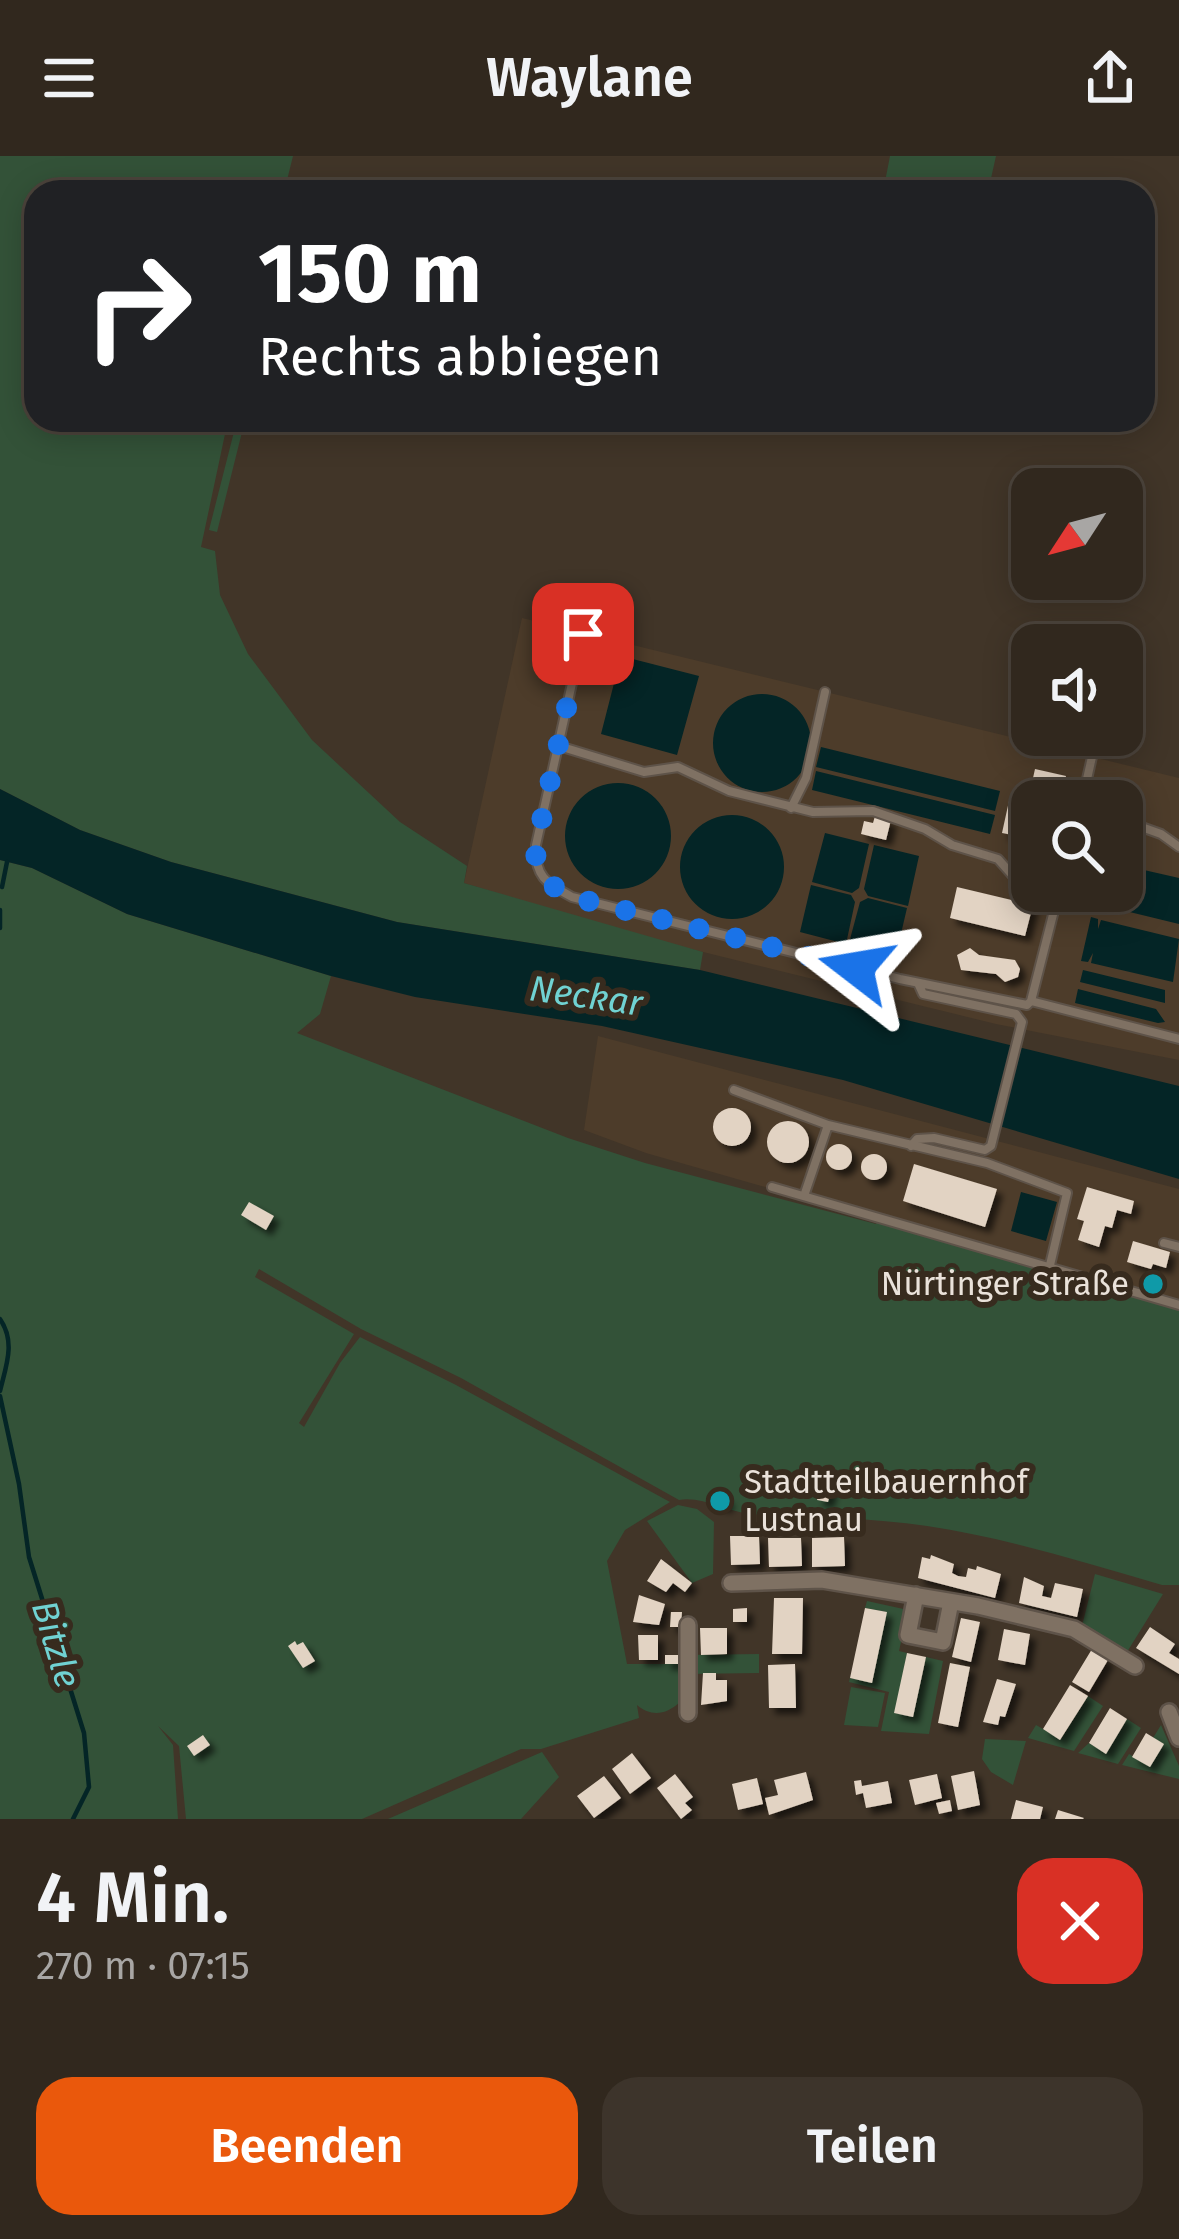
<!DOCTYPE html>
<html lang="de">
<meta charset="utf-8">
<style>
body{margin:0;font-family:"Fira Sans",sans-serif;background:#3d342b;color:#f1f3f6;height:100vh;display:flex;flex-direction:column;font-size:45px;white-space:nowrap}
*{box-sizing:border-box;margin:0}
p{font-size:39px;color:#a8a6a4}
.icon{flex:none;width:66px;height:66px;fill:none;stroke:currentColor;stroke-width:2;stroke-linecap:round;stroke-linejoin:round}
.map{position:relative;height:1663px;overflow:hidden}
.side{display:flex;flex-direction:column;background:#31281e;flex:1}
.side>*{flex:none}
.top-card{position:absolute;left:24px;top:24px;width:1131px;height:252px;border-radius:36px;box-shadow:0 6px 30px #0003,0 0 0 3px #4c443c;background:#202124;color:#fff;overflow:hidden}
.needle{width:78px;rotate:234deg}
.tools{position:absolute;left:1011px;top:312px;display:grid;gap:24px}
.tools a{display:grid;place-items:center;width:132px;height:132px;border-radius:24px;background:#31281e;box-shadow:0 6px 30px #0003,0 0 0 3px #4c443c;font-size:60px}
.pin{position:absolute;display:grid;place-items:center;width:102px;height:102px;color:#fff;margin:-51px;border-radius:24px;box-shadow:0 6px 18px #0006}
.me{position:absolute;width:132px;margin:-66px;rotate:284deg;stroke-linejoin:round;filter:drop-shadow(0 0 9px #0008)}
.turn{display:flex;align-items:center;gap:42px;height:252px;padding:0 36px;font-size:54px}
.turn .icon{width:156px;height:156px;stroke-width:2.5}
.turn b{display:block;font-size:84px;line-height:102px}
.round{display:grid;place-items:center;flex:none;width:126px;height:126px;border-radius:36px;background:#3d342b}
.summary{display:flex;align-items:center;justify-content:space-between;height:204px;padding:0 36px}
h1{font-size:72px;font-weight:600;line-height:90px}
.action{display:flex;gap:24px;margin-top:auto;padding:24px 36px}
.action a{flex:1;height:138px;border-radius:36px;background:#ea580c;color:#fff;font-size:48px;font-weight:600;line-height:138px;text-align:center}
.action a+a{background:#3d342b;color:#f1f3f6}
header{display:flex;justify-content:space-between;align-items:center;height:156px;padding:0 36px;background:#31281e;font-size:54px;font-weight:600}
.map>svg:first-child{display:block}
</style>
<header><svg class="icon" aria-label="menu" viewBox="0 0 24 24"><path d="M4 6h16M4 12h16M4 18h16"/></svg>Waylane<svg class="icon" aria-label="share" viewBox="0 0 24 24"><path d="M12 15V3M7 8l5-5 5 5M5 13v7h14v-7"/></svg></header>
<div class="map">
<svg width="1179" height="1663" viewBox="0 0 1179 1663">
<defs>
<filter id="shadow"><feDropShadow dx="6" dy="6" stdDeviation="3" flood-color="#0009"/></filter>
</defs>
<rect width="100%" height="100%" fill="#413528"/>
<path fill="#4d3c2a" fill-rule="evenodd" d="M522,462l657,160v282l-183,-36 -358,-88 -174,-53zM1032,645h90v90h-90z
M598,880l581,153v116l-533,-152 -62,-23z"/>
<path fill="#335238" d="M0,0h293l-9,36h-248v228h192l-27,127 14,4 5,44 28,59 64,86 88,82 67,44 -3,17 239,69 -3,18 -303,-48 -226,-60 -91,-32 -80,-41z
M890,0h106l-8,36h-105z
M237,264h8l-28,112 -8,-2z
M0,704l32,8 95,46 204,62 -11,38 -23,19 271,105 77,25 231,61 3,-6 300,87v280h-17c-78,-23 -155,-47 -235,-59 -59,-9 -118,-8 -176,-12 -25,-2 -48,-18 -72,-14l-218,-122 -100,-49 -102,-60 -4,8 99,57 -55,89 5,4 36,-64 20,-26 96,48 214,117 -45,28 -18,31 20,103h54l-1,38c-14,13 -29,15 -43,3l2,13 -98,31h-20l-159,70h-176l-7,-73 -21,-20 15,19 5,74h-178z
M678,1349l19,4 17,13 -1,52 -21,9 -45,-62z
M1095,1418l68,20 -36,58 -45,-26z
M867,1445l41,9 -9,41 8,2 -12,60 18,3 13,-59 17,4 -14,73 -48,-3 8,-39 -40,-10 1,-4 22,4 14,-70 -21,-4z
M759,1498v19l-71,1v-19z
M851,1531l34,6 -7,34 -34,-2z
M1088,1540l15,10 -29,45 -46,-13 8,-13 25,14z
M1127,1563l14,9 -23,36 -40,-11 11,-10 17,10z
M1161,1569l18,41v13l-57,-14 7,-11 21,12 3,-28z
M985,1583l41,2 -13,44 -22,-13 -9,-13z
M542,1596l17,25 -38,42h-133z"/>
<path fill="#042526" d="M621,500l78,20 -22,79 -76,-21z
M713 587a49 49 0 1 1 98 0a49 49 0 1 1-98 0Z
M821,591l179,44 -5,20 -179,-44z
M816,615l179,44 -5,19 -178,-44z
M565 680a53 53 0 1 1 106 0a53 53 0 1 1-106 0Z
M0,633l80,41 91,32 226,60 303,48 479,116v93l-336,-99 -241,-54 -187,-29 -84,-21 -204,-62 -95,-46 -32,-8z
M680 711a52 52 0 1 1 104 0a52 52 0 1 1-104 0Z
M825,677l44,11 -10,44 -7,5 -40,-11z
M874,689l45,11 -11,50 -40,-10 -4,-7z
M1122,709l57,13v46l-74,-18 1,-10 -5,9 -7,-1 3,-13 9,3 16,-3z
M811,729l40,10 4,7 -9,42 -46,-12z
M868,742l39,10 -11,47 -47,-12 11,-41z
M1091,761l7,2v10l3,-9 78,19 -6,43 -82,-19 2,-10 -5,9 -7,-1z
M1083,814l82,20v13l-85,-21z
M1078,833l78,20 9,13 -7,1 -83,-20z
M1021,1036l36,10 -11,39 -35,-10z"/>
<g fill="none" stroke-linecap="round" stroke-linejoin="round">
<path stroke="#042526" stroke-width="4.5" d="M2,731l5,-25
M0,772v-18
M0,1163c16,23 6,47 0,72
M0,1240l19,88 10,73 55,176 5,54 -16,32"/>
</g>
<path fill="#e2d3c3" filter="url(#shadow)" d="M1035,613l31,7 -6,25h-28v53l-13,-3 4,-14 -21,-4 7,-32 18,4z
M875,660l16,4 -5,20 -25,-6 3,-13 9,2z
M957,731l76,18 -8,31 -75,-18z
M970,792l9,7 36,5 5,9 -2,8 -13,5 -9,-8 -35,-4 -4,-15z
M713 971a19 19 0 1 1 38 0a19 19 0 1 1-38 0Z
M767 986a21 21 0 1 1 42 0a21 21 0 1 1-42 0Z
M826 1001a13 13 0 1 1 26 0a13 13 0 1 1-26 0Z
M861 1011a13 13 0 1 1 26 0a13 13 0 1 1-26 0Z
M914,1008l83,25 -12,38 -82,-26z
M1087,1031l47,14 -3,13 -14,-4 -5,18 -7,-2 -6,21 -21,-7 6,-19 -7,-2z
M249,1046l25,14 -8,14 -25,-15z
M1133,1085l37,11 -4,16 -13,-4 -2,5 -24,-7z
M822,1327l10,3 -4,16 -11,-2z
M714,1338l15,5 -3,8 -15,-4z
M730,1380h29l1,28 -29,1z
M844,1381l1,29 -33,1v-29z
M768,1382h33l1,28 -33,1z
M931,1399l23,9 -2,9 6,3 8,1 2,-9 8,2 1,-4 24,8 -6,24 -77,-20 4,-21 8,2z
M661,1403l31,24 -7,9 -12,-9 -7,9 -19,-11z
M1024,1421l20,9 -2,10 9,2 4,-15 28,6 -6,28 -58,-14z
M639,1439l26,9 -6,21 -26,-3z
M774,1442h29l-1,56h-30z
M747,1452v14h-14v-13z
M865,1452l22,4 -15,71 -22,-5z
M671,1456h11l-1,15h-11z
M961,1462l19,4 -9,40 -19,-5z
M1150,1471l25,17 -6,9 10,6v15l-43,-26z
M700,1472h27v26l-26,1z
M1004,1473l26,5 -5,31 -27,-5z
M638,1479h20v25h-19z
M295,1485l2,4 6,-3 12,19 -12,7 -15,-22z
M1092,1493l16,11 -19,32 -17,-10z
M907,1497l19,4 -13,60 -19,-4z
M665,1499h16v9h-16z
M950,1507l20,4 -12,60 -20,-4z
M795,1508l1,44h-27l-1,-43z
M703,1517h13v7h11v21l-26,4z
M997,1523l19,5 -11,33 -5,-1 -2,9 -15,-3z
M1070,1529l18,11 -28,44 -17,-11z
M1110,1552l17,11 -21,35 -17,-11z
M1146,1577l18,11 -14,23 -18,-10z
M203,1579l7,10 -16,11 -7,-10z
M632,1597l19,25 -21,16 -18,-25z
M974,1615l6,34 -22,5 -7,-34z
M806,1616l7,28 -44,15 -4,-17 13,-3 -4,-15z
M675,1618l18,23 -8,6 7,7 -11,9 -24,-31z
M937,1618l5,24 -27,7 -6,-25z
M604,1620l17,22 -27,20 -17,-22z
M757,1622l6,26 -25,6 -6,-26z
M861,1624l1,6 26,-5 4,22 -26,5 -3,-15 -7,2 -2,-14z
M950,1644l2,11 -13,3 -3,-11z
M1016,1644l27,7 -3,12h-29z
M1058,1654l26,8 -1,1h-28z"/>
<g fill="none" stroke-linecap="round" stroke-linejoin="round">
<g stroke="#5e5349" stroke-width="12">
<path id="service" d="M583,478l-47,211c-2,31 10,38 36,52l328,82 127,26 4,-4
M559,590l85,26 34,-5 51,24 84,21 60,-1 52,18 27,16 46,14 16,18 18,6
M1082,645l10,-44
M791,652l15,-30 19,-86
M1122,664l39,14 18,13
M1059,735l-28,110 148,38
M734,934l94,35
M911,990l6,-7 17,-1 51,12 6,-4 31,-124 -6,-8 -93,-20 -5,-11
M772,1031l407,118
M804,1040l24,-71 159,38 80,30 -17,72
M1164,1087l15,4"/>
</g>
<g stroke="#5e5349" stroke-width="20">
<path id="minor" d="M731,1427l91,-3 156,26 96,23 61,37
M916,1439l-8,40 35,7 8,-40
M688,1469v88
M1169,1556l10,26"/>
</g>
<use href="#service" stroke="#7f7163" stroke-width="8"/>
<use href="#minor" stroke="#7f7163" stroke-width="15"/>
</g>
<g fill="none" stroke-linecap="round" stroke-linejoin="round">
<path stroke="#1a73e8" stroke-width="21" stroke-dasharray="0 37.8" d="M583,478l-47,211c-2,31 10,38 36,52l284,71"/>
</g>
<g fill="#0f9aa8" stroke="#372b1e" stroke-width="4.5">
<circle cx="1153" cy="1128" r="12"/>
<circle cx="720" cy="1345" r="12"/>
</g>
<g text-anchor="middle" dominant-baseline="central" stroke-width="12" stroke-linejoin="round" paint-order="stroke">
<g font-size="33" fill="#eae2da" stroke="#372b1e" text-anchor="end">
<text x="1129" y="1128">Nürtinger Straße</text>
<text x="744" y="1326" text-anchor="start">Stadtteilbauernhof<tspan x="744" dy="38">Lustnau</tspan></text>
</g>
<g font-size="36" font-style="italic" fill="#70d2d2" stroke="#372b1e">
<text transform="translate(586 840) rotate(8)">Neckar</text>
<text transform="translate(56 1488) rotate(73)">Bitzle</text>
</g>
</g>
</svg>
<div class="tools">
<a><svg class="needle" viewBox="-14 -14 28 28"><path d="M0-13l5 13h-10z" fill="#e53935"/><path d="M0 13l5-13h-10z" fill="#a8a6a4"/></svg></a>
<a><svg class="icon" aria-label="sound" viewBox="0 0 24 24"><path d="M4 9h4l5-4v14l-5-4H4zM17 9q2 3 0 6"/></svg></a>
<a><svg class="icon" aria-label="search" viewBox="0 0 24 24"><circle cx="10" cy="10" r="6"/><path d="M15 15l6 6"/></svg></a>
</div>
<div class="pin" style="left:583px;top:478px;background:#d93025"><svg class="icon" aria-label="arrive" viewBox="0 0 24 24"><path d="M6 21V4h12l-3 4 3 4H6"/></svg></div>
<svg class="me" style="left:856px;top:812px" viewBox="-20 -20 40 40"><path d="M0-17L14 15 0 8-14 15z" fill="#1a73e8" stroke="#fff" stroke-width="4"/></svg>
<div class="top-card">
<div class="turn"><svg class="icon" aria-label="right" viewBox="0 0 24 24"><path d="M7 20v-9h11M14 6l5 5-5 5"/></svg><div><b>150 m</b>Rechts abbiegen</div></div>
</div>
</div>
<section class="side">
<div class="summary"><div><h1>4 Min.</h1><p>270 m · 07:15</p></div><a class="round" style="background:#d93025;color:#fff"><svg class="icon" aria-label="close" viewBox="0 0 24 24"><path d="M6 6l12 12M18 6L6 18"/></svg></a></div>
<div class="action"><a>Beenden</a><a>Teilen</a></div>
</section>
